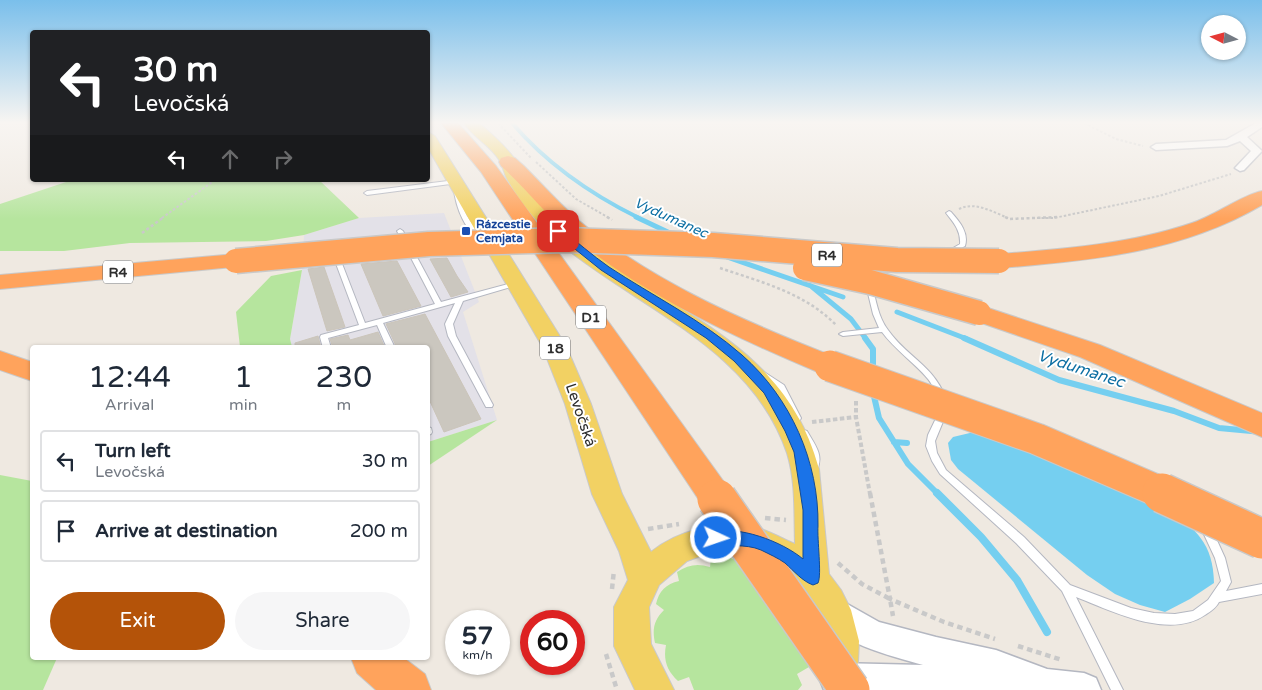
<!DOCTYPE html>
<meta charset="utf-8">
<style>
body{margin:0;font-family:"Varela Round",sans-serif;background:#f6f6f7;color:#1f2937;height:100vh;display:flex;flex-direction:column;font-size:19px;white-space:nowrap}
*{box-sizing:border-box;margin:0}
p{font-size:16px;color:#747a83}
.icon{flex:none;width:28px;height:28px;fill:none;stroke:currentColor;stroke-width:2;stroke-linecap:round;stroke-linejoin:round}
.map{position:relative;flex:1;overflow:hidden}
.side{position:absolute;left:30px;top:345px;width:400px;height:315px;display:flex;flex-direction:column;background:#fff;border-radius:5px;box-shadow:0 1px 4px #0004}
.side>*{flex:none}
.top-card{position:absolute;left:30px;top:30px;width:400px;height:152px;border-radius:5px;box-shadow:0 1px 4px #0004;background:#202124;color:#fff;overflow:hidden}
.needle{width:32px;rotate:276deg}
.controls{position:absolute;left:1201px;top:15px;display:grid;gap:10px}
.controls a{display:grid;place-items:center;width:45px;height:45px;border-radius:50%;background:#fff;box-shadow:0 1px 4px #0004;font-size:25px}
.speed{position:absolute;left:445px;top:610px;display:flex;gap:10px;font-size:25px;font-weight:700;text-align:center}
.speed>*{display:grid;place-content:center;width:65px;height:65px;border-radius:50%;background:#fff;box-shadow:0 1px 4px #0004;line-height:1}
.speed small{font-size:12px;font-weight:400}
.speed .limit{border:8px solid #d22;background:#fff;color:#111}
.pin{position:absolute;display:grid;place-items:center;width:42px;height:42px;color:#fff;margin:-21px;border-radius:10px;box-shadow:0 2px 8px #0006}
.me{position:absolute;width:55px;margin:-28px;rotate:93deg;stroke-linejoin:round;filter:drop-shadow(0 0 4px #0008)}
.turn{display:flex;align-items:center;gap:18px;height:105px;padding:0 20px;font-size:22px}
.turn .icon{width:65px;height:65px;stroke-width:2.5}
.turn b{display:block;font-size:35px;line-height:42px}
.lanes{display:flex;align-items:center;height:48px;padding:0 20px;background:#0003;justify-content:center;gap:25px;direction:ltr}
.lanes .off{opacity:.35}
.eta{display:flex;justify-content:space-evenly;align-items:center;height:85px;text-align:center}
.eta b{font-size:30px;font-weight:600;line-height:35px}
.button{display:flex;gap:10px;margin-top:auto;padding:10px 20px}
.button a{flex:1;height:58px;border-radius:30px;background:#b45309;color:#fff;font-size:20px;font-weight:600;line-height:58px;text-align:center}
.button a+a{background:#f6f6f7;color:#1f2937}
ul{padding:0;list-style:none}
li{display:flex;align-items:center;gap:15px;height:62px;margin:0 10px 8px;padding:0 10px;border:2px solid #e0e1e3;border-radius:5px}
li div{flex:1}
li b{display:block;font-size:19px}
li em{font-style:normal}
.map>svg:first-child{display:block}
</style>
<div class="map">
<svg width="1262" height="690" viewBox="0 0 1262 690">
<rect width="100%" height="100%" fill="#efe9e1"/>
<path fill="#e3e1e8" d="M444,213l35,89 -16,10 34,108 -69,22v-94l-136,-1 -2,-8 12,-69 2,-35 55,-17z"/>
<path fill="#b6e59e" d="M72,180h188l7,2 52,-2 40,38 -55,17 -38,6 -136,2 -66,8h-64v-47z
M302,270l-12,69 2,8h-52l-4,-35 35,-36z
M497,420l-69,46v-24z
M0,475l32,6v177h25l-14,32h-43z
M725,556l14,5 74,100 -4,6 -12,7 5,11 -4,5h-104l-5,-13 -11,4c-11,-10 -15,-21 -12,-36l-11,-2c-3,-14 -1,-23 9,-33l-8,-6c3,-13 10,-20 23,-23l-2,-9c11,-7 20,-9 33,-5l1,-9z"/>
<path fill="#75cff0" d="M974,432l15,3 174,72c33,21 50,36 51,76l-24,16 -25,13 -25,-7 -25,-11 -28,-19 -129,-106 -7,-9 -3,-17 5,-6z"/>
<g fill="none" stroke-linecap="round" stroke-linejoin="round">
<path stroke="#75cff0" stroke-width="4" d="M512,123c36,42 78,71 127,95"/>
<path stroke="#75cff0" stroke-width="5" d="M636,217l36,17
M727,257l116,40
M811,286l40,33 15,20
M897,312l70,27"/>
<path stroke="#75cff0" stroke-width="6" d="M865,338l8,11v24
M964,338l95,42 115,31 45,17 43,4
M873,392l6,26 29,46 30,30
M894,442l13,1"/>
<path stroke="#75cff0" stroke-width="8" d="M937,493l44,44 36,43 30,52"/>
</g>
<path fill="#cbc7bf" stroke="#cbc5ba" d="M447,258l10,18 11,16 -17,5 -21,-38z
M397,261l24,45 -38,10 -22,-52z
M324,267l21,60 -18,4 -19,-62z
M425,314l56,105 -37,13 -16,-35v-49h-31l-11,-24z
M378,332l7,16h-52l-3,-9 18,-4 2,5z
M318,336l3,12h-26v-5z"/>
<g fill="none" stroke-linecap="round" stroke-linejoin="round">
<g stroke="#b4b7c1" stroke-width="2">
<path id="service" d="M456,180l3,2 -1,1 -91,12 -3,-2 3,-2z
M457,187l3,2c0,19 9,35 24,46v2c-18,1 -29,-33 -30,-48z
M949,211l2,1c9,10 18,21 14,34l-15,8 -2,-1v-2l12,-7c1,-13 -6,-21 -14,-31z
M400,229l3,2 38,71 75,-20 3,2 -1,1 -55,16 -10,23 3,12 37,69 -1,2h-6l-38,-71 -3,-12 10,-21 -72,20 12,25h-8l-10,-23 -49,13 3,10h-8l-3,-11 1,-2 38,-10 -24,-64 1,-1h4l1,1 24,62 70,-19 -38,-73z
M869,283l3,2c4,15 6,32 16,45 19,27 44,34 58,68l-1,2h-6c-4,-7 -6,-15 -11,-21 -14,-17 -33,-29 -46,-47l-39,4 -4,-2 4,-2 36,-4 -6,-14 -7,-29z
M764,372l20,13 17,33 -1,2h-6l-16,-31 -17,-12 -1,-2z
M943,409l3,1 1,2 -12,29 2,12 9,17 78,67 46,48 61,23 23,5 21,1 18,-3 15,-11 13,-19 -6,-23 -14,-30 1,-3 4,-1 4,1 15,33 6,24 -5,9 36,-7v10l-43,8c-3,6 -8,9 -14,13 -36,25 -93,-4 -129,-18l47,93h-12l-49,-99 -46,-48 -76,-69 -8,-13 -6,-15 2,-11 11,-23 1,-2z
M428,427l3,1 1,4 -1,2 -3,1z
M804,430l3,1c8,14 17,24 10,39l-3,1 -3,-1 -2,-2 3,-12 -12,-23 1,-2z"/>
</g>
<g stroke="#b4b7c1" stroke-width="3">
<path id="minor" d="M1256,123h6v4l-15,10 15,14 -18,19 -4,1 -5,-3 16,-17 -11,-10 -13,5 -71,4 -5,-3 5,-3 70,-4z"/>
</g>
<g stroke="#b4b7c1" stroke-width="3">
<path id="secondary" d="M833,596l46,26 57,15 60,13 51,19 37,4 12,5 5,12h-277l-4,-10 5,-12 12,-5 86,2c-32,-9 -91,-23 -106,-55l5,-10z"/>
</g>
<g stroke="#c9c9c9" stroke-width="2">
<path id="primary" d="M464,123h15c13,11 25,22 35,35 4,6 6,14 10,20 11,20 27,37 44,52 91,82 215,105 251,239l10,105 12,16 10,20 8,31 -1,21 -8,23 -12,5 -14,-5 -6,-13 5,-21 -1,-21 -10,-27 -33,-36 -30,-14 -37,-1 -25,9 -28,24 -10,22 2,37 23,46h-39l-21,-44v-39l14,-27 -9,-29 -27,-57 -27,-90 -23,-58 -114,-198v-16l7,4 131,210 25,58 31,90 29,58c27,-22 66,-31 100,-26 15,3 30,12 44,18 -1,-30 1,-62 -8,-91 -35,-104 -145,-143 -224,-207 -22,-18 -42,-42 -56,-67 -3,-6 -4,-12 -7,-18 -9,-15 -27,-24 -36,-38z"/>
</g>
<g stroke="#c9c9c9" stroke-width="2">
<path id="motorway" d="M441,123h17l38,43 233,323 5,10 -5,10 -12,4 -12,-4 -224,-337z
M508,156l7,2 9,8c18,18 35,37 54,54 77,64 170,103 262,139l4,7 -4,7 -10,2 -10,-2c-88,-37 -174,-77 -249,-137 -25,-21 -45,-48 -70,-70l-2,-4 2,-4z
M1262,191v14c-80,47 -172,56 -263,63l-8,-2 -4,-5 4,-5 8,-2c65,-5 131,-10 193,-31 24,-8 48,-27 70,-32z
M236,254l8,2 4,5 -4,5 -244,23v-14z
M979,305l121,40 162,68v24l-182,-80 -110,-38 -4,-6 4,-6z
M0,351l32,11v19l-32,-11z
M351,658h53l21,16 6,16h-55l-19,-17z"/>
</g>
<path stroke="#c9c9c9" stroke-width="2" stroke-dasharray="2.5 2" stroke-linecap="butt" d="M498,123l33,35
M1084,123l32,16 27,7
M536,162l40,37 33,19
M959,209c16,-8 34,3 49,9
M162,218l53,-38
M1037,218h17l105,-22 72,-22"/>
<path stroke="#c9c9c9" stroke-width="2.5" stroke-dasharray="3 2.5" stroke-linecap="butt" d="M607,217l5,3
M1005,217l4,2 49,-2
M142,233l22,-16
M720,268c41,14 85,25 116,57"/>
<path stroke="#c9c9c9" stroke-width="4" stroke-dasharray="4.5 2.5" stroke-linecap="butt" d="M856,401v16l14,77
M812,422l44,-5"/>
<path stroke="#c9c9c9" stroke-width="4.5" stroke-dasharray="5.5 4" stroke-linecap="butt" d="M870,493l20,106 54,23 51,17
M765,518l21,2
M648,529l31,-5
M838,563l24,21 28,15 3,17
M612,589l2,-19
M1018,646l44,14
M606,654l11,36"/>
<use href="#service" fill="#fff" fill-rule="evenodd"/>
<use href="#minor" fill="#fff" fill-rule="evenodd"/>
<use href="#secondary" fill="#fff" fill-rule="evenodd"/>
<use href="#primary" fill="#f2d163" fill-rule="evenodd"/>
<use href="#motorway" fill="#ffa35c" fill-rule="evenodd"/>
<g stroke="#c9c9c9" stroke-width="27" stroke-linecap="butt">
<path id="motorway-bridge-far2" d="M236,261l193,-17 137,-4 147,5 184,15 102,1
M805,268l65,14 109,31"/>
</g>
<g stroke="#c9c9c9" stroke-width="33" stroke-linecap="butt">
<path id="motorway-bridge-far1" d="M830,366l207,73 128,55"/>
</g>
<g stroke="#c9c9c9" stroke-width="42" stroke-linecap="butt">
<path id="motorway-bridge" d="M1162,493l100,46
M717,499l133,191"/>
</g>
<use href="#motorway-bridge-far2" stroke="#ffa35c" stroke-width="24"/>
<use href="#motorway-bridge-far1" stroke="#ffa35c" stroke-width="31"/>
<use href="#motorway-bridge" stroke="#ffa35c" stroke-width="39"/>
</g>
<linearGradient id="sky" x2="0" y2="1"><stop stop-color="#7abfeb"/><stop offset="0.56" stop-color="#f8f5f2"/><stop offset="1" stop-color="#f8f5f2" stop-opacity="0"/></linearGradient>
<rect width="1262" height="219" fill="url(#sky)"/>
<path fill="#1a73e8" stroke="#114b97" d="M555,229h6c16,13 31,26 48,38 44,29 93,53 133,88 49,43 77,107 76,171 -1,13 4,49 0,57l-5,2c-11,-4 -19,-14 -28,-22 -7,-5 -16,-9 -24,-13 -16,-7 -35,-2 -50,-8l-3,-4 3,-5c26,-9 72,9 92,26v-49l-9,-58 -9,-21 -21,-38 -30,-32 -28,-23 -105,-68 -46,-37z"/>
<rect fill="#1a4fb4" stroke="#fff" stroke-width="2" x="461" y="226" width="10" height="10" rx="2.5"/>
<g text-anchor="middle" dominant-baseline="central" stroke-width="4" stroke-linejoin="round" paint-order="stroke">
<g font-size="12" font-weight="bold" fill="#164399" stroke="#fff" text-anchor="start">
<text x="476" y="224">Rázcestie<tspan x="476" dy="14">Cemjata</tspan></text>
</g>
<g font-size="14" font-style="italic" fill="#0d6fa3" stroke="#fff">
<text transform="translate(671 218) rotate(24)">Vydumanec</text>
</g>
<g fill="#fff" stroke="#6d6d6d" stroke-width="1">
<rect x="812" y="243.5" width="30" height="23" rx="4"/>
<rect x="103" y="260.5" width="30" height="23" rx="4"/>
<rect x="576" y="305.5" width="30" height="23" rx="4"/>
<rect x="540" y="336.5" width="30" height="23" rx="4"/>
</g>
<g font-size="14" font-weight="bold" fill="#2e2e2e">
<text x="827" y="255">R4</text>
<text x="118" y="272">R4</text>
<text x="591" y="317">D1</text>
<text x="555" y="348">18</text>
</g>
<g font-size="15" fill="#2e2e2e" stroke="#fff">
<text transform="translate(581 415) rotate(71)">Levočská</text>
</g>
<g font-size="16" font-style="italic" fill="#0d6fa3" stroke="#fff">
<text transform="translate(1081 369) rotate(18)">Vydumanec</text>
</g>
</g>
</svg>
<div class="controls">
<a><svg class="needle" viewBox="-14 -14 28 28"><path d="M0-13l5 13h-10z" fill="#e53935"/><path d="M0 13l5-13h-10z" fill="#747a83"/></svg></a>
</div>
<div class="speed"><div>57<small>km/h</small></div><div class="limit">60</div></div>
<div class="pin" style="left:558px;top:231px;background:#d93025"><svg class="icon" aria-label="arrive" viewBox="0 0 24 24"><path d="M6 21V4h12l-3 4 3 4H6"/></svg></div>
<svg class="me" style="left:716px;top:538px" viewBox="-20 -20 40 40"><circle r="17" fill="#1a73e8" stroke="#fff" stroke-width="3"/><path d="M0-11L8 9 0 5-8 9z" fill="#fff"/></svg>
<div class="top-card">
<div class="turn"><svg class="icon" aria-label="left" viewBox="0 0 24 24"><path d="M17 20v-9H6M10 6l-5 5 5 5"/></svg><div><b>30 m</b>Levočská</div></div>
<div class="lanes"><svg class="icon" aria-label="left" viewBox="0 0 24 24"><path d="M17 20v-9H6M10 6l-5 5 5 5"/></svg><svg class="icon off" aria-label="ahead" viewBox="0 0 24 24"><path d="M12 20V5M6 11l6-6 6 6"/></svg><svg class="icon off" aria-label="right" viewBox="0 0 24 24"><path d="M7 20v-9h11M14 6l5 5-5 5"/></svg></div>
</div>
<section class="side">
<div class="eta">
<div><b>12:44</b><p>Arrival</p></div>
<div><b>1</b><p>min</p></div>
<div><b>230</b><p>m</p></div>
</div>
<ul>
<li><svg class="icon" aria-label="left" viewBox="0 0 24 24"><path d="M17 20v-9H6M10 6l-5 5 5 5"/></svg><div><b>Turn left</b><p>Levočská</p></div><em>30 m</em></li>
<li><svg class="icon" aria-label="arrive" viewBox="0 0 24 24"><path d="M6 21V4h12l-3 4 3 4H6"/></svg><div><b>Arrive at destination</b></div><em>200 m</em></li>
</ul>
<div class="button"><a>Exit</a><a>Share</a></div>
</section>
</div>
